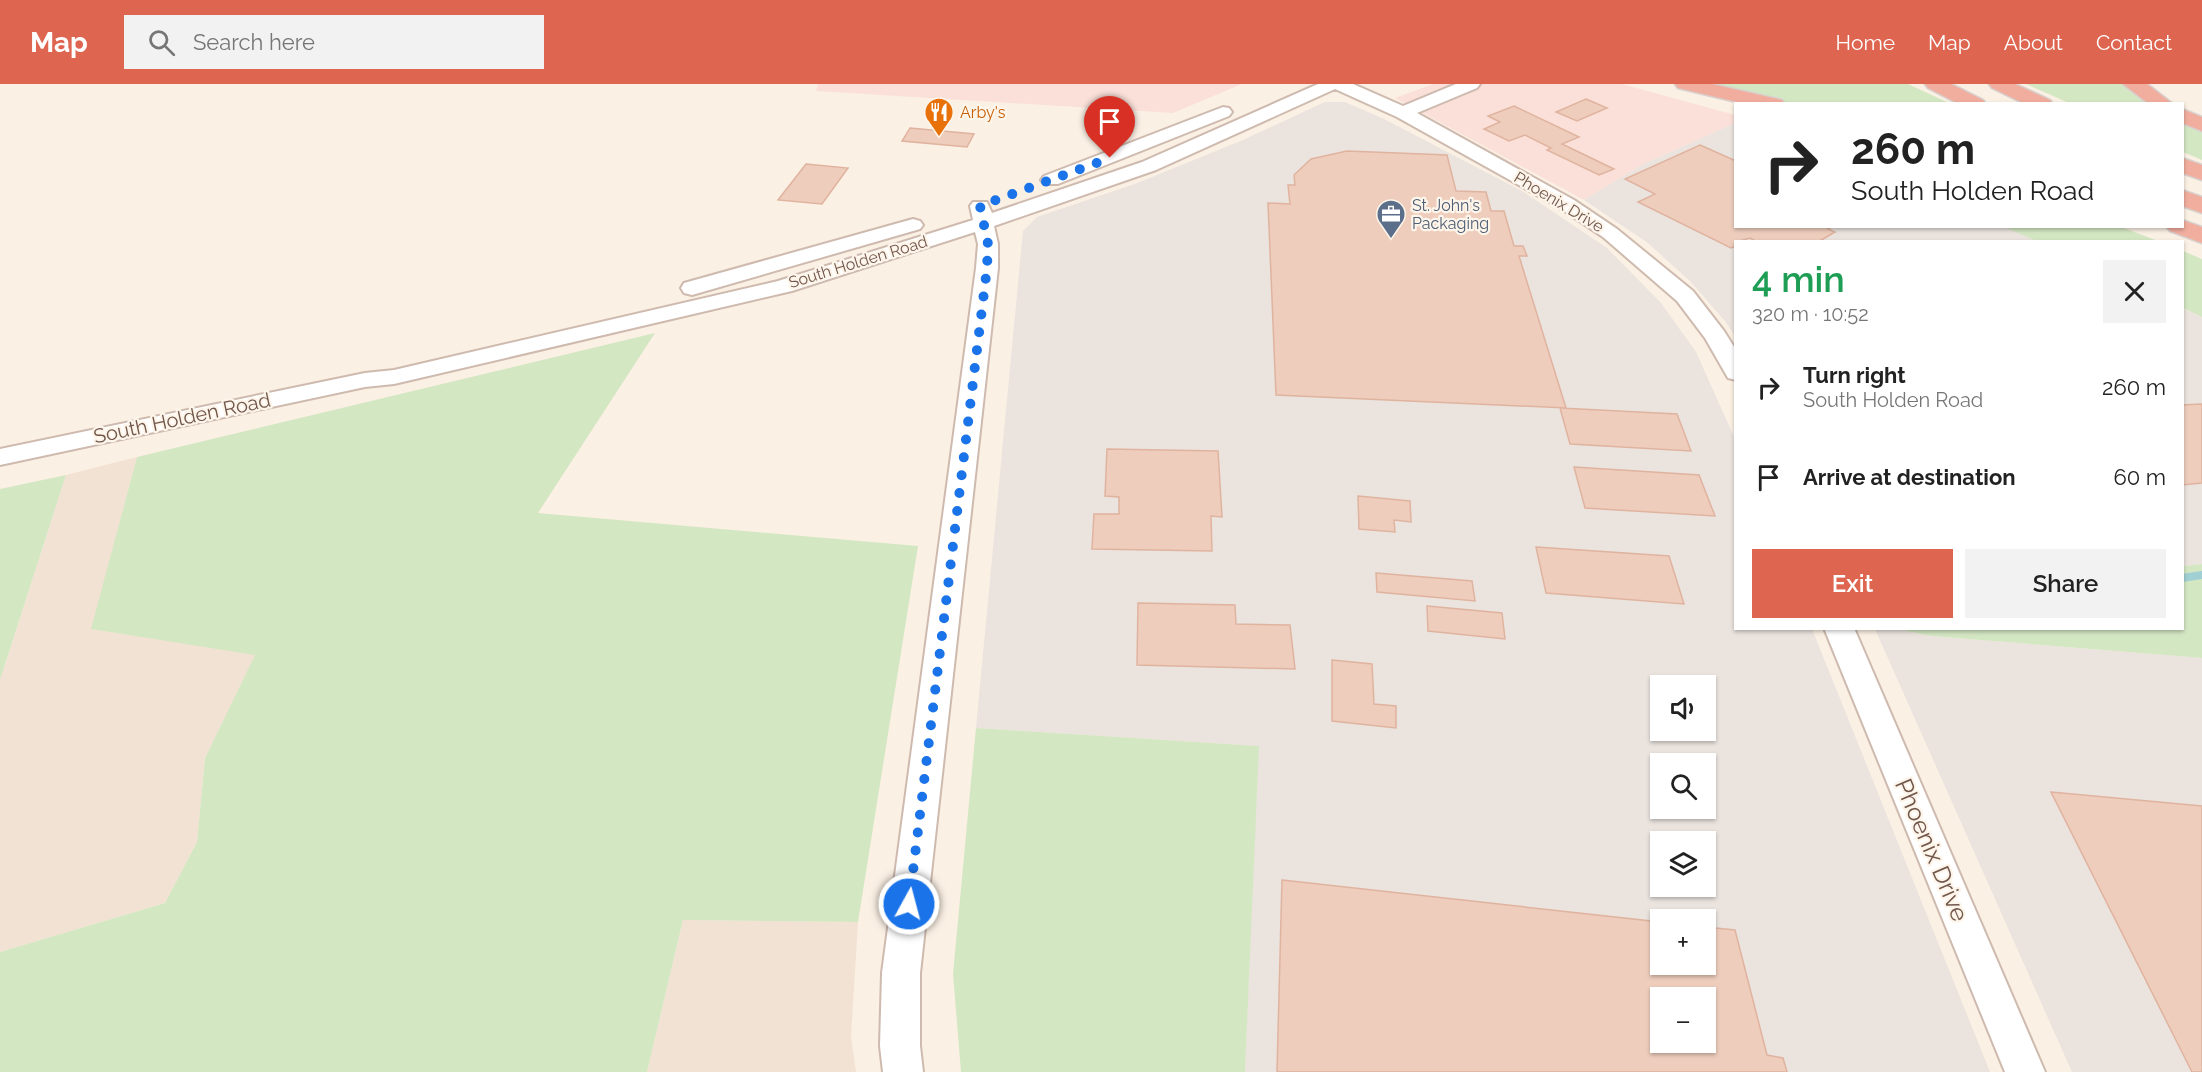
<!DOCTYPE html>
<meta charset="utf-8">
<style>
body{margin:0;font-family:Raleway,sans-serif;background:#f2f2f2;color:#222;height:100vh;display:flex;flex-direction:column;font-size:22px;white-space:nowrap}
*{box-sizing:border-box;margin:0}
p{font-size:20px;color:#767676}
.icon{flex:none;width:33px;height:33px;fill:none;stroke:currentColor;stroke-width:2;stroke-linecap:round;stroke-linejoin:round}
.map{position:relative;flex:1;overflow:hidden}
.side{position:absolute;left:1734px;top:156px;width:450px;height:390px;display:flex;flex-direction:column;background:#fff;border-radius:0px;box-shadow:0 2px 4px #0004}
.side>*{flex:none}
.top-card{position:absolute;left:1734px;top:18px;width:450px;height:126px;border-radius:0px;box-shadow:0 2px 4px #0004;background:#fff;color:#222;overflow:hidden}
.buttons{position:absolute;left:1650px;top:591px;display:grid;gap:12px}
.buttons a{display:grid;place-items:center;width:66px;height:66px;border-radius:0px;background:#fff;box-shadow:0 2px 4px #0004;font-size:30px}
.pin{position:absolute;display:grid;place-items:center;width:51px;height:51px;color:#fff;margin:-62px -26px;border-radius:50% 50% 50% 0;rotate:-45deg;box-shadow:0 0 6px #0007}
.pin .icon{rotate:45deg}
.me{position:absolute;width:66px;margin:-33px;rotate:7deg;stroke-linejoin:round;filter:drop-shadow(0 0 4px #0008)}
.turn{display:flex;align-items:center;gap:21px;height:126px;padding:0 18px;font-size:27px}
.turn .icon{width:78px;height:78px;stroke-width:2.5}
.turn b{display:block;font-size:42px;line-height:51px}
.round{display:grid;place-items:center;flex:none;width:63px;height:63px;border-radius:0px;background:#f2f2f2}
.summary{display:flex;align-items:center;justify-content:space-between;height:102px;padding:0 18px}
h1{font-size:36px;font-weight:600;line-height:45px;color:#1e9e55}
.primary-button{display:flex;gap:12px;margin-top:auto;padding:12px 18px}
.primary-button a{flex:1;height:69px;border-radius:0px;background:#de6550;color:#fff;font-size:24px;font-weight:600;line-height:69px;text-align:center}
.primary-button a+a{background:#f2f2f2;color:#222}
ul{padding:0;list-style:none}
li{display:flex;align-items:center;gap:18px;height:90px;padding:0 18px}
li div{flex:1}
li b{display:block;font-size:22px}
li em{font-style:normal}
header{display:flex;align-items:center;gap:36px;box-sizing:border-box;height:84px;padding:0 30px;background:#de6550;color:#fff}
header strong{font-size:28px}
nav{display:flex;gap:33px;margin-inline-start:auto;font-size:21px}
.search{width:420px;height:54px;background:#f2f2f2;display:flex;align-items:center;gap:15px;box-sizing:border-box;padding:0 21px;border-radius:0px;color:#767676;font-size:22px}
.map>svg:first-child{display:block}
</style>
<header>
<strong>Map</strong>
<div class="search"><svg class="icon" aria-label="search" viewBox="0 0 24 24"><circle cx="10" cy="10" r="6"/><path d="M15 15l6 6"/></svg>Search here</div>
<nav><a>Home</a><a>Map</a><a>About</a><a>Contact</a></nav>
</header>
<div class="map">
<svg width="2202" height="988" viewBox="0 0 2202 988">
<rect width="100%" height="100%" fill="#fbf0e4"/>
<path fill="#f2e2d3" d="M137,373l-45,172 164,25 -51,104 -8,84 -32,61 -165,49v-272l66,-205z
M683,836l175,2 -7,115 5,35h-209z"/>
<path fill="#fae0d8" d="M818,0h424l-69,29 -357,-22z
M1433,0h189l113,31v8l-93,42 -58,35 -189,-102z"/>
<path fill="#eae3de" fill-rule="evenodd" d="M1325,18h20l39,17 138,72 85,57 54,55 35,49 39,87 1,189 76,1 178,443h-745l13,-326 -282,-18 47,-497 14,-14 98,-33 108,-44zM1660,602h46v44h-46zM1660,680h46v44h-46zM1660,758h46v44h-46zM1660,836h46v44h-46zM1660,914h46v44h-46z
M1735,39l1,103h268l33,15 -301,1 -1,94 -10,-15 -34,-39 -43,-39 -64,-43 58,-35z
M2182,224l20,9v247l-19,2z
M1875,545h22l34,7 271,22v414h-130z"/>
<path fill="#d4e7c3" d="M1697,0h211l41,19h-160z
M2026,0h97l31,19h-85z
M2182,37l20,10v29l-19,-8z
M2004,143h117l37,14h-121z
M2183,167l19,8v58l-19,-9z
M655,249l-117,180 380,33 -60,376 -175,-2 -36,152h-647v-120l165,-49 32,-61 8,-84 50,-103 -164,-26 46,-172z
M66,391l-66,205v-191z
M2202,480v94l-271,-22 -34,-7 285,-1 1,-62z
M976,644l283,18 -14,326h-284l-8,-98z"/>
<g fill="none" stroke-linecap="round" stroke-linejoin="round">
<path stroke="#a1d0d4" stroke-width="8" d="M2182,494l20,-3"/>
</g>
<path fill="#eecdbd" stroke="#e0b39f" stroke-width="1.5" fill-rule="evenodd" d="M1586,15l21,9 -30,13 -21,-9z
M1514,22l65,31 -17,7 52,25 -15,6 -52,-25 4,-2 -26,-13 -16,6 -25,-12 16,-7 -12,-6z
M910,44l64,6 -7,13 -65,-6z
M1700,61l36,16v65h97l-5,3 7,3 -17,10h-61l-7,-4 -14,4v4l-5,2 -93,-46 17,-8 -30,-15z
M1347,67l100,4 9,36 30,1 5,19h13l10,35h9l4,10h-8l47,152 -290,-13 -8,-192 22,1 -2,-19h7l-1,-10 17,-16z
M806,80l42,4 -26,36 -44,-4z
M2202,320v79l-20,2v-80z
M1560,324l117,6 14,37 -121,-7z
M1107,365l111,2 4,66 -11,-1 1,35 -120,-2 2,-35h25v-17l-14,-1z
M1574,383l125,8 16,41 -130,-8z
M1358,412l52,5 1,21 -17,-2 1,12 -36,-3z
M1536,463l133,9 15,48 -138,-11z
M1376,489l96,8 3,20 -98,-9z
M1138,519l97,2 1,19 54,1 5,44 -158,-4z
M1427,522l75,7 3,26 -77,-8z
M1332,576l40,4 2,40 22,2v22l-64,-7z
M2051,708l151,14v266h-10z
M1282,796l378,42v42h46v-37l29,3 32,125 16,3 4,14h-510zM1660,914h46v44h-46z"/>
<g fill="none" stroke-linecap="round" stroke-linejoin="round">
<g stroke="#cebaae" stroke-width="4">
<path id="minor" d="M1318,0h35l50,22 53,-22h24l-3,4 -60,25 157,87 43,29 76,62 31,40 12,19v30l-8,-2 -23,-40 -28,-37 -74,-64 -43,-29 -163,-91 -62,-28 -179,81 -162,56 4,18v24l-78,705v73l3,26h-40l-3,-26 2,-73 94,-705 2,-24 -3,-12 -183,59 -398,93 -29,3 -365,78v-16l365,-76 29,-3 384,-89 195,-61 -3,-14 3,-4h14l5,11 150,-51z
M1223,23l6,1 3,4 -3,4 -171,68h-14l-3,-4 3,-4z
M913,135l7,2 3,4 -3,4 -228,66 -8,-2 -3,-5 3,-5z
M1824,544h30l191,444h-40z"/>
</g>
<g stroke="#d7d0cd" stroke-width="3">
<path id="highway" d="M1675,0h37l70,16 3,4h-40l-67,-16z
M1925,0h26l32,16 3,4h-27l-31,-16z
M1989,0h26l35,16 3,4h-28l-33,-16z
M2123,0h24l26,20h-24z
M2182,25l20,8v14l-20,-8z
M2182,74l20,7v15l-20,-7z
M2182,106l20,7v16l-20,-7z
M2182,136l20,7v16l-32,-12 -4,-5h16z"/>
</g>
<use href="#minor" fill="#fff" fill-rule="evenodd"/>
<use href="#highway" fill="#f1ae9e" fill-rule="evenodd"/>
</g>
<g fill="none" stroke-linecap="round" stroke-linejoin="round">
<path stroke="#1a73e8" stroke-width="10" stroke-dasharray="0 18" d="M909,820l78,-636 1,-24 -8,-38 130,-48"/>
</g>
<defs>
<g id="restaurant-pin" transform="scale(1.5)"><path d="M0 17L-7.5 6A9.5 9.5 0 1 1 7.5 6Z" fill="#e8710a" stroke="#fef5ea"/><path d="M-5-6h1v4h1v-4h1v4h1v-4h1v5L-1.5 .5V6h-2V.5L-5-1ZM5-6V6H3V1.5H1.5Q1.5-4 5-6Z" fill="#fff"/></g>
<g id="office-pin" transform="scale(1.5)"><path d="M0 17L-7.5 6A9.5 9.5 0 1 1 7.5 6Z" fill="#5c6f8a" stroke="#fef5ea"/><path d="M-6-3h4V-5.5h4V-3h4V5H-6ZM-1-4.5V-3h2v-1.5ZM-6 0V1H6V0Z" fill="#fff"/></g>
</defs>
<g fill-rule="evenodd">
<use href="#restaurant-pin" x="939" y="28"/>
<use href="#office-pin" x="1391" y="130"/>
</g>
<g text-anchor="middle" dominant-baseline="central" stroke-width="4.5" stroke-linejoin="round" paint-order="stroke">
<g font-size="16" fill="#c56008" stroke="#fef5ea" text-anchor="start">
<text x="960" y="28">Arby's</text>
</g>
<g font-size="16" fill="#71564b" stroke="#fef5ea">
<text transform="translate(1559 118) rotate(31)">Phoenix Drive</text>
<text transform="translate(858 178) rotate(-17)">South Holden Road</text>
</g>
<g font-size="16" fill="#4e5e75" stroke="#fef5ea" text-anchor="start">
<text x="1412" y="121">St. John's<tspan x="1412" dy="18">Packaging</tspan></text>
</g>
<g font-size="20" fill="#71564b" stroke="#fef5ea">
<text transform="translate(182 334) rotate(-12)">South Holden Road</text>
</g>
<g font-size="24" fill="#71564b" stroke="#fef5ea">
<text transform="translate(1932 766) rotate(67)">Phoenix Drive</text>
</g>
</g>
</svg>
<div class="buttons">
<a><svg class="icon" aria-label="sound" viewBox="0 0 24 24"><path d="M4 9h4l5-4v14l-5-4H4zM17 9q2 3 0 6"/></svg></a>
<a><svg class="icon" aria-label="search" viewBox="0 0 24 24"><circle cx="10" cy="10" r="6"/><path d="M15 15l6 6"/></svg></a>
<a><svg class="icon" aria-label="layers" viewBox="0 0 24 24"><path d="M12 4l9 5-9 5-9-5zM3 14l9 5 9-5"/></svg></a>
<a>+</a>
<a>−</a>
</div>
<div class="pin" style="left:1110px;top:74px;background:#d93025"><svg class="icon" aria-label="arrive" viewBox="0 0 24 24"><path d="M6 21V4h12l-3 4 3 4H6"/></svg></div>
<svg class="me" style="left:909px;top:820px" viewBox="-20 -20 40 40"><circle r="17" fill="#1a73e8" stroke="#fff" stroke-width="3"/><path d="M0-11L8 9 0 5-8 9z" fill="#fff"/></svg>
<div class="top-card">
<div class="turn"><svg class="icon" aria-label="right" viewBox="0 0 24 24"><path d="M7 20v-9h11M14 6l5 5-5 5"/></svg><div><b>260 m</b>South Holden Road</div></div>
</div>
<section class="side">
<div class="summary"><div><h1>4 min</h1><p>320 m · 10:52</p></div><a class="round"><svg class="icon" aria-label="close" viewBox="0 0 24 24"><path d="M6 6l12 12M18 6L6 18"/></svg></a></div>
<ul>
<li><svg class="icon" aria-label="right" viewBox="0 0 24 24"><path d="M7 20v-9h11M14 6l5 5-5 5"/></svg><div><b>Turn right</b><p>South Holden Road</p></div><em>260 m</em></li>
<li><svg class="icon" aria-label="arrive" viewBox="0 0 24 24"><path d="M6 21V4h12l-3 4 3 4H6"/></svg><div><b>Arrive at destination</b></div><em>60 m</em></li>
</ul>
<div class="primary-button"><a>Exit</a><a>Share</a></div>
</section>
</div>
